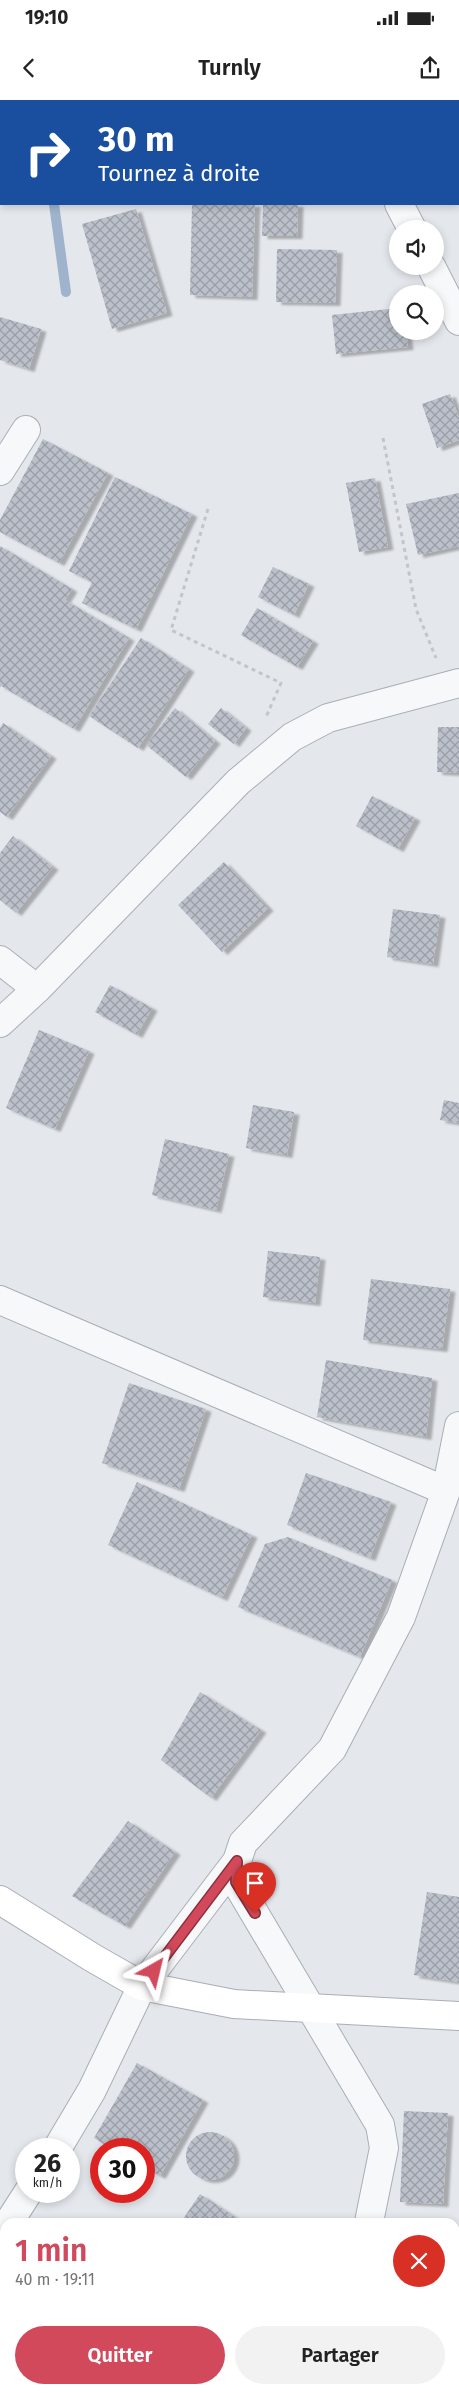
<!DOCTYPE html>
<html lang="fr">
<meta charset="utf-8">
<style>
body{margin:0;font-family:"Fira Sans",sans-serif;background:#f2f2f2;color:#222;height:100vh;display:flex;flex-direction:column;font-size:19px;white-space:nowrap}
*{box-sizing:border-box;margin:0}
p{font-size:16px;color:#767676}
.icon{flex:none;width:28px;height:28px;fill:none;stroke:currentColor;stroke-width:2;stroke-linecap:round;stroke-linejoin:round}
.map{position:relative;flex:1;overflow:hidden}
.side{position:absolute;left:0px;top:2118px;width:460px;height:176px;display:flex;flex-direction:column;background:#fff;border-radius:15px 15px 0 0;box-shadow:0 2px 8px #0003}
.side>*{flex:none}
.hud{position:absolute;left:0px;top:0px;width:460px;height:105px;box-shadow:0 2px 8px #0003;background:#1a4fa0;color:#fff;overflow:hidden}
.buttons{position:absolute;left:389px;top:120px;display:grid;gap:10px}
.buttons a{display:grid;place-items:center;width:55px;height:55px;border-radius:50%;background:#fff;box-shadow:0 2px 8px #0003;font-size:25px}
.speed{position:absolute;left:15px;top:2038px;display:flex;gap:10px;font-size:25px;font-weight:700;text-align:center}
.speed>*{display:grid;place-content:center;width:65px;height:65px;border-radius:50%;background:#fff;box-shadow:0 2px 8px #0003;line-height:1}
.speed small{font-size:12px;font-weight:400}
.speed .limit{border:8px solid #d22;background:#fff;color:#111}
.pin{position:absolute;display:grid;place-items:center;width:42px;height:42px;color:#fff;margin:-51px -21px;border-radius:50% 50% 50% 0;rotate:-45deg;box-shadow:0 0 5px #0007}
.pin .icon{rotate:45deg}
.me{position:absolute;width:55px;margin:-28px;rotate:37deg;stroke-linejoin:round;filter:drop-shadow(0 0 4px #0008)}
.turn{display:flex;align-items:center;gap:18px;height:105px;padding:0 15px;font-size:22px}
.turn .icon{width:65px;height:65px;stroke-width:2.5}
.turn b{display:block;font-size:35px;line-height:42px}
.round{display:grid;place-items:center;flex:none;width:52px;height:52px;border-radius:26px;background:#f2f2f2}
.summary{display:flex;align-items:center;justify-content:space-between;height:85px;padding:0 15px}
h1{font-size:30px;font-weight:600;line-height:38px;color:#d1495b}
.button{display:flex;gap:10px;margin-top:auto;padding:10px 15px}
.button a{flex:1;height:58px;border-radius:30px;background:#d1495b;color:#fff;font-size:20px;font-weight:600;line-height:58px;text-align:center}
.button a+a{background:#f2f2f2;color:#222}
.status{display:flex;justify-content:space-between;align-items:center;height:35px;padding:0 25px;background:#fff;direction:ltr}
.status svg{height:14px;fill:currentColor}
header{display:flex;justify-content:space-between;align-items:center;height:65px;padding:0 15px;background:#fff;font-size:22px;font-weight:600}
.map>svg:first-child{display:block}
</style>
<div class="status"><b>19:10</b><svg viewBox="0 0 49 12"><path d="M0 12V9h3v3zM5 12V6h3v6zM10 12V3h3v9zM15 12V0h3v12zM26 1h20v11H26zM47 4h2v5h-2z"/></svg></div>
<header><svg class="icon" aria-label="back" viewBox="0 0 24 24"><path d="M15 5l-7 7 7 7"/></svg>Turnly<svg class="icon" aria-label="share" viewBox="0 0 24 24"><path d="M12 15V3M7 8l5-5 5 5M5 13v7h14v-7"/></svg></header>
<div class="map">
<svg width="459" height="2293" viewBox="0 0 459 2293">
<defs>
<pattern id="building-cross-hatch" width="8" height="8" patternUnits="userSpaceOnUse" patternTransform="scale(1.25)"><rect width="8" height="8" fill="#bbc0ca"/><path d="M0 0l8 8M0 8l8-8" fill="none" stroke="#989da6"/></pattern>
<filter id="shadow"><feDropShadow dx="5.5" dy="3" stdDeviation="1" flood-color="#0004"/></filter>
</defs>
<rect width="100%" height="100%" fill="#e4e7ec"/>
<g fill="none" stroke-linecap="round" stroke-linejoin="round">
<path stroke="#9fb4cc" stroke-width="10" d="M44,1v-1
M54,104l12,88"/>
</g>
<path fill="url(#building-cross-hatch)" filter="url(#shadow)" d="M192,104h63l-3,93 -62,-2z
M263,104h35l-1,32h-35z
M136,109l31,104 -55,16 -30,-105z
M277,149l60,1 -2,53 -59,-1z
M398,208v23h8l2,16 -72,7 -4,-39z
M0,217l41,12 -12,40 -29,-9z
M450,294l9,24v22l-22,8 -15,-44z
M43,339l65,34 -49,90 -59,-31v-12z
M115,377l77,37 -56,115 -54,-26 10,-21 -23,-11z
M375,378l13,69 -29,5 -13,-69z
M459,393v53l-41,9 -12,-51z
M0,446l72,43 -7,11 64,38 -55,91 -73,-43 -1,2z
M273,467l36,17 -15,31 -36,-18z
M257,508l56,33 -16,26 -56,-32z
M141,538l48,31 -51,79 -49,-32z
M175,608l40,33 -29,36 -40,-32z
M221,608l25,20 -12,16 -26,-20z
M3,623l48,33 -44,61 -7,-5v-84z
M438,627h21v46l-22,-1z
M372,696l43,22 -17,31 -42,-23z
M13,736l40,31 -37,46 -16,-13v-47z
M224,762l44,46 -46,44 -44,-47z
M393,809l47,6 -7,49 -46,-7z
M110,885l42,23 -15,27 -42,-23z
M39,930l50,21 -34,78 -49,-21z
M444,1000l15,3v20l-19,-3z
M253,1005l41,7 -7,43 -41,-7z
M165,1039l64,15 -13,56 -64,-15z
M268,1151l52,6 -5,46 -52,-6z
M371,1179l79,10 -8,60 -79,-9z
M326,1260l106,18 -6,59 -109,-20z
M129,1283l77,26 -27,80 -77,-26z
M306,1373l85,29 -21,56 -83,-33z
M137,1382l115,53 -30,63 -114,-53z
M288,1437l104,43 -32,77 -122,-50 27,-63z
M200,1592l61,38 -50,68 -50,-38z
M128,1721l47,31 -50,74 -53,-30z
M427,1792l32,5v85l-45,-7z
M137,1963l66,37 -43,76 -16,-9v-18h-32l-18,-11z
M404,2011l44,2 -5,91 -43,-2z
M186 2056a24 24 0 1 1 48 0a24 24 0 1 1-48 0Z
M200,2094l43,28h-62z
M458,2142h1v61l-4,-1v-43z
M27,2289h41l13,3 -55,1z
M230,2289h74l-2,4h-70l-3,-2z"/>
<g fill="none" stroke-linecap="round" stroke-linejoin="round">
<g stroke="#a9aeb7" stroke-width="30">
<path id="street" d="M348,0l1,1
M399,104l13,25
M431,166l28,55
M0,371l26,-41
M0,860l37,29
M0,923l37,-34 201,-207 54,-45 36,-19 131,-35
M0,1200l446,191
M57,2049l35,-59 50,-104 95,-125
M9,2122l20,-31
M369,2122l15,-74 -4,-23 -144,-243 1,-21 6,-18 89,-94 69,-132 45,-126 13,-65
M342,2293l1,-4"/>
</g>
<g stroke="#a9aeb7" stroke-width="30">
<path id="secondary" d="M0,1800l93,58 49,28 92,18 225,12"/>
</g>
<path stroke="#c2c5cb" stroke-width="3" stroke-dasharray="4 4" stroke-linecap="butt" d="M383,338l33,171 20,49
M208,409l-37,121 110,53 -15,34"/>
<use href="#street" stroke="#f7f8fa" stroke-width="28"/>
<use href="#secondary" stroke="#fff" stroke-width="28"/>
</g>
<g fill="none" stroke-linecap="round" stroke-linejoin="round">
<g stroke="#882f3b" stroke-width="12">
<path id="route" d="M154,1871l83,-110 -1,21 19,31"/>
</g>
<use href="#route" stroke="#d1495b" stroke-width="9"/>
</g>
</svg>
<div class="buttons">
<a><svg class="icon" aria-label="sound" viewBox="0 0 24 24"><path d="M4 9h4l5-4v14l-5-4H4zM17 9q2 3 0 6"/></svg></a>
<a><svg class="icon" aria-label="search" viewBox="0 0 24 24"><circle cx="10" cy="10" r="6"/><path d="M15 15l6 6"/></svg></a>
</div>
<div class="speed"><div>26<small>km/h</small></div><div class="limit">30</div></div>
<div class="pin" style="left:255px;top:1813px;background:#d93025"><svg class="icon" aria-label="arrive" viewBox="0 0 24 24"><path d="M6 21V4h12l-3 4 3 4H6"/></svg></div>
<svg class="me" style="left:154px;top:1871px" viewBox="-20 -20 40 40"><path d="M0-17L14 15 0 8-14 15z" fill="#d1495b" stroke="#fff" stroke-width="4"/></svg>
<div class="hud">
<div class="turn"><svg class="icon" aria-label="right" viewBox="0 0 24 24"><path d="M7 20v-9h11M14 6l5 5-5 5"/></svg><div><b>30 m</b>Tournez à droite</div></div>
</div>
<section class="side">
<div class="summary"><div><h1>1 min</h1><p>40 m · 19:11</p></div><a class="round" style="background:#d93025;color:#fff"><svg class="icon" aria-label="close" viewBox="0 0 24 24"><path d="M6 6l12 12M18 6L6 18"/></svg></a></div>
<div class="button"><a>Quitter</a><a>Partager</a></div>
</section>
</div>
